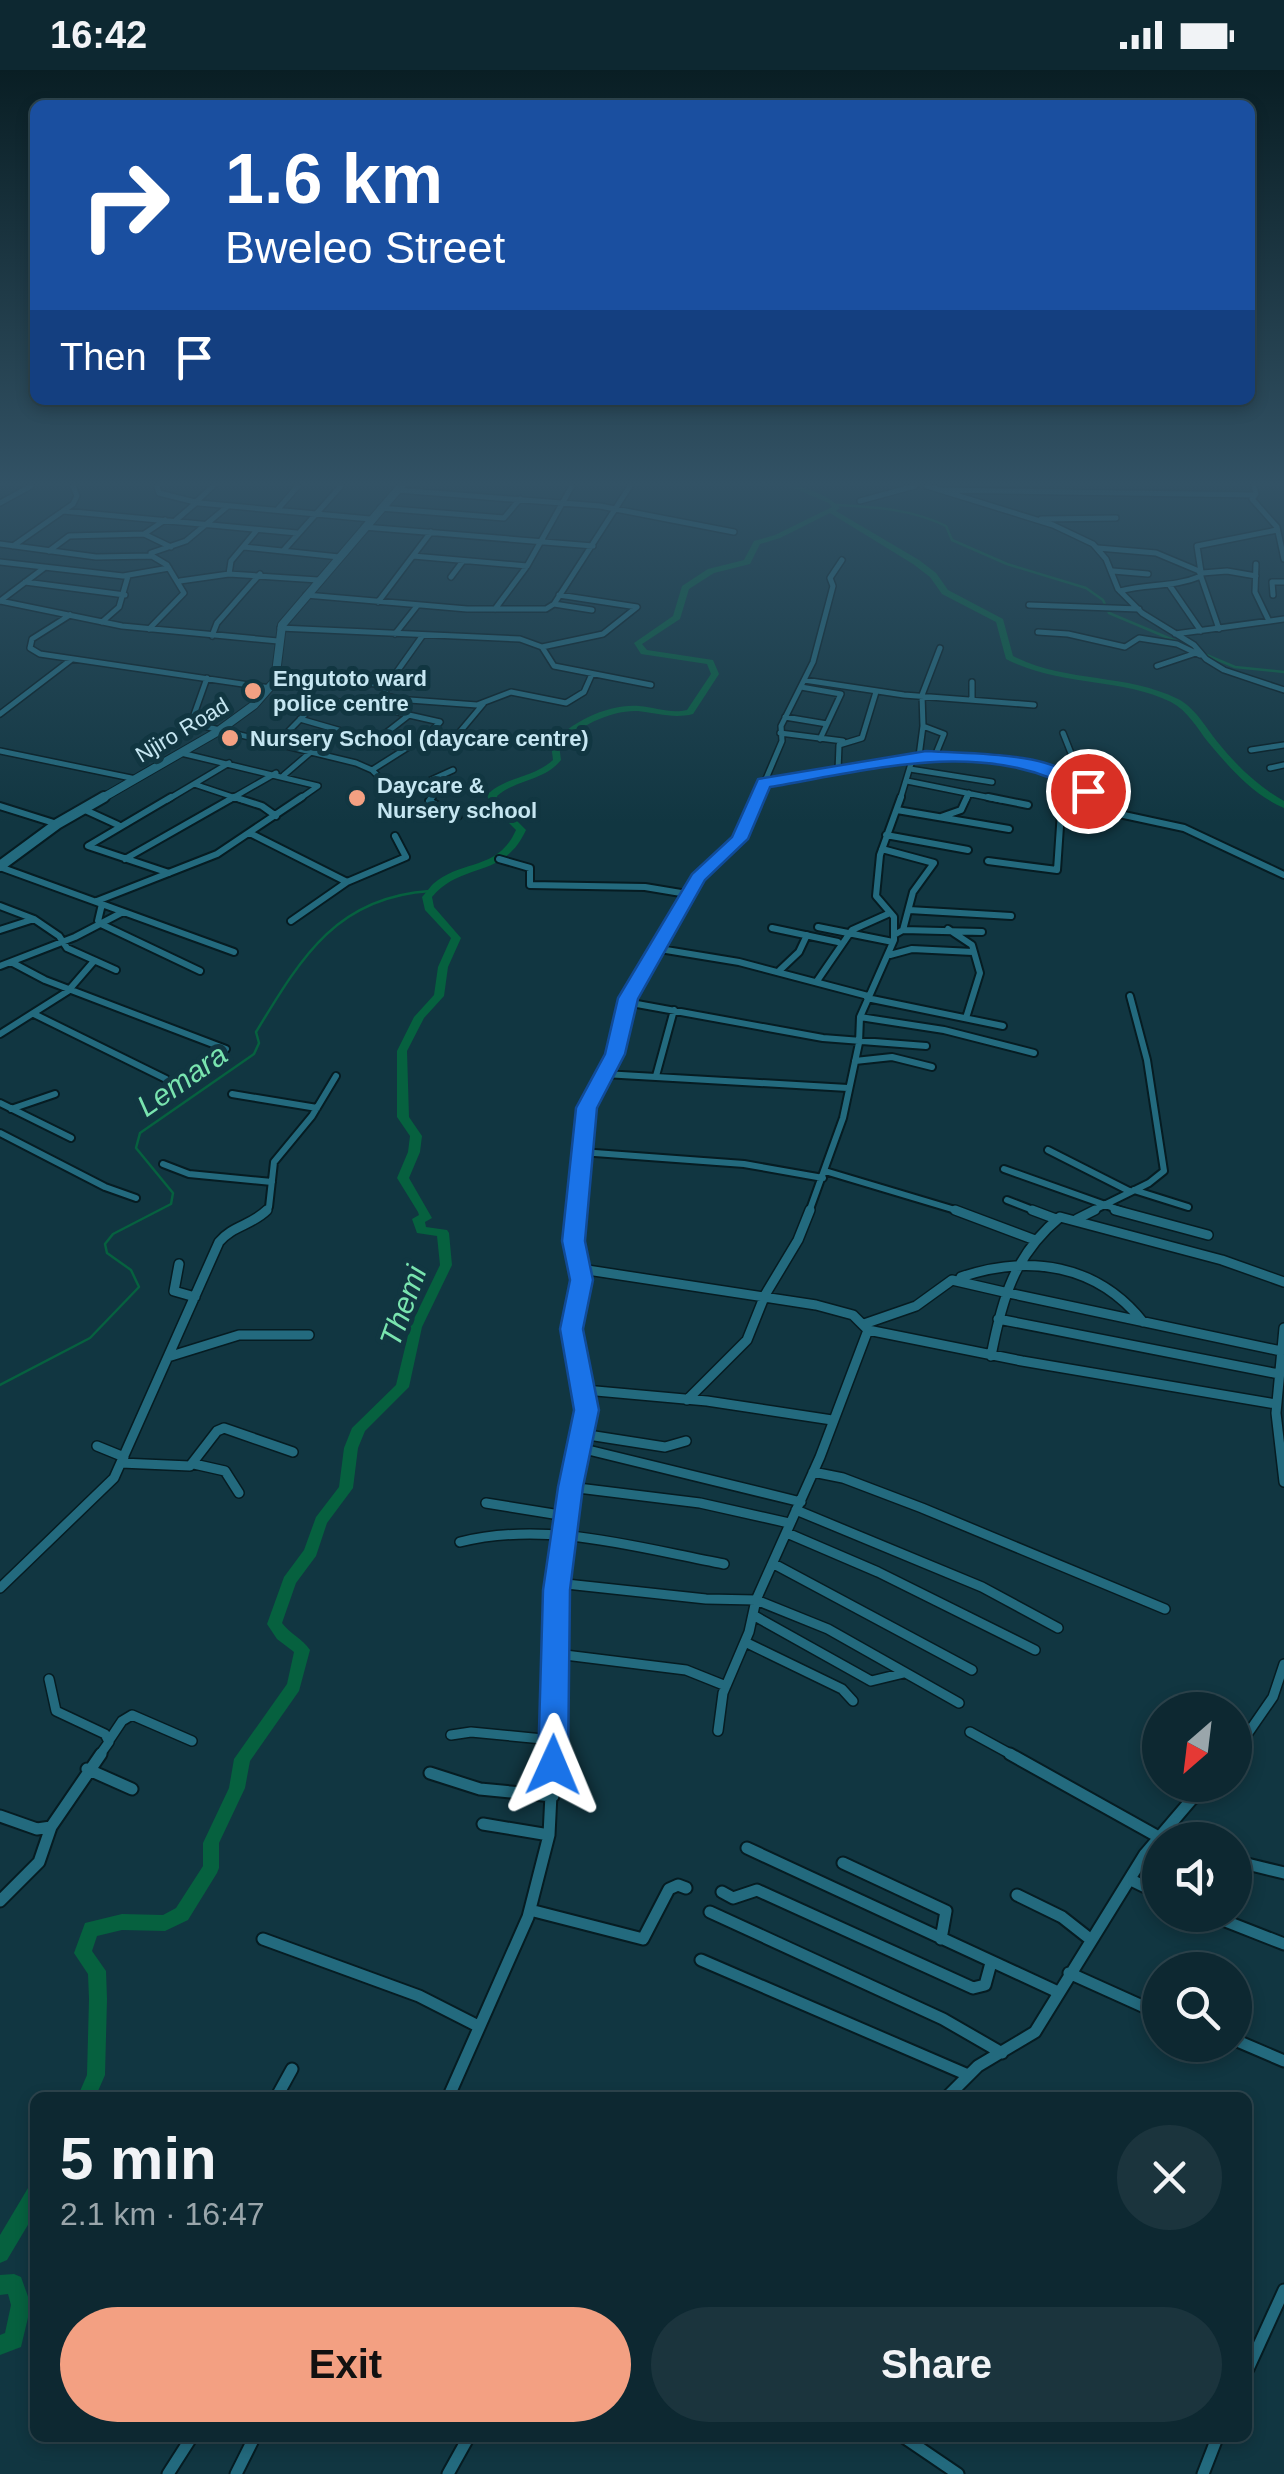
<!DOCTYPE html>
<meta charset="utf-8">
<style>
body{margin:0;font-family:Arial,sans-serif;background:#1b343d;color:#f1f3f6;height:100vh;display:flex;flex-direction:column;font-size:38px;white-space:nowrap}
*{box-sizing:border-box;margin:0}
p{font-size:32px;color:#9aa6ab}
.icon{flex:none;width:55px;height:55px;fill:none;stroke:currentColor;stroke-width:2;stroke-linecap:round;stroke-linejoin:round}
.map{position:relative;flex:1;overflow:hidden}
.drawer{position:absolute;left:30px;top:2022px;width:1222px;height:350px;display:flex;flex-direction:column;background:#0d2831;border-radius:15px;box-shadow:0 5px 15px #0003,0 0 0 2px #2d444d}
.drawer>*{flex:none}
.hud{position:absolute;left:30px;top:30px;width:1225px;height:305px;border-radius:15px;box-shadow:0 5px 15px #0003,0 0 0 2px #2d444d;background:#1a4fa0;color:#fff;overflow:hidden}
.needle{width:65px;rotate:208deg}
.buttons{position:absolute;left:1142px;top:1622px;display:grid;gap:20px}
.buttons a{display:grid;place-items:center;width:110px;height:110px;border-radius:50%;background:#0d2831;box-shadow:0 5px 15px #0003,0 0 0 2px #2d444d;font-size:50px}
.pin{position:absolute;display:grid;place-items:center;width:85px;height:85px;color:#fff;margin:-42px;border:5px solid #fff;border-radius:50%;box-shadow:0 2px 10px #0007}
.me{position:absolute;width:110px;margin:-55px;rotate:1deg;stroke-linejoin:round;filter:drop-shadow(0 0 8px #0008)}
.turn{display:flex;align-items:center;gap:35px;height:210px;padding:0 30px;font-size:45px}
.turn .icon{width:130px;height:130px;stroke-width:2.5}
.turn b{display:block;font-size:70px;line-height:85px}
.then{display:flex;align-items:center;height:95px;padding:0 30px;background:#0003;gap:20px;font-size:38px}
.round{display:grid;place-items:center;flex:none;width:105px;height:105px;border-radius:52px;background:#1b343d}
.overview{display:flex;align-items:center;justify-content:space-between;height:170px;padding:0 30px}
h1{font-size:60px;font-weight:700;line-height:75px}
.primary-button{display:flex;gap:20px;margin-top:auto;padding:20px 30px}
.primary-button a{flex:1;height:115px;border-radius:60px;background:#f3a082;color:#111;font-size:40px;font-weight:700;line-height:115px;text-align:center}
.primary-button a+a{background:#1b343d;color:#f1f3f6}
.status{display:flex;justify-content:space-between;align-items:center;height:70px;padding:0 50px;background:#0d2831;direction:ltr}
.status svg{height:28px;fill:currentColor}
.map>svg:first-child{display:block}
</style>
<div class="status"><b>16:42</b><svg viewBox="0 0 49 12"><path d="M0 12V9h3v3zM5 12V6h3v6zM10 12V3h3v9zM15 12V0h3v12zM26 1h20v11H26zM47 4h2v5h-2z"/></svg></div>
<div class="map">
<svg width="1284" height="2404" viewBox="0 0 1284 2404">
<rect width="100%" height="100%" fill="#113641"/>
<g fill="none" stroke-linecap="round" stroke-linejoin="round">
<path stroke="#06613f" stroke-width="2.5" d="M837,435c38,2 74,4 109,21l6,14 55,24 79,24 17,12 6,13 88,37
M1204,584l31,13 49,5
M0,1315l90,-47 49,-51 -8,-17 -24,-17 -2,-9 8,-10 58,-30 2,-11 -37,-45 4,-15 114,-79 5,-11 -3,-11c45,-74 80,-135 174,-141"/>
<path fill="#06613f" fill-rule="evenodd" d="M788,416c16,0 41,9 52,22l-4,3 83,49 17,13 12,17 55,29 10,37c52,27 113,17 165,43 18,9 29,31 42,46 18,22 39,42 64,56v7c-31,-13 -55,-41 -76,-66 -11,-14 -20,-31 -37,-40 -51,-25 -110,-15 -165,-43l-10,-37 -54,-28 -12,-17 -17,-13 -83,-51 -50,25 -20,6 -10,20 -36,9 -25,16 -9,30 -38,25 5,6 66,10 6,14 -26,40c-20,5 -35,-1 -55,-3 -28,-1 -58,15 -79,34l2,15c-17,21 -44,19 -64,36l1,6 28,28c-23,50 -64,31 -94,67l2,10 27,31 -13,29 -4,29 -20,22 -17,33 2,66 13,19 -2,16 -11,26 23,40 -7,4 1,5 21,3 2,3 3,32 -30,62 -13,60 -44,44 -7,17 -5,40 -26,35 -11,33 -20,27 -14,40c8,11 21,16 28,27l-11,41 -49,70 -5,27 -26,55v25l-2,5 -29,47 -23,11 -43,-1 -25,6 -5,15 14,20 1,28 -2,76 -10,23h-18l10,-23 2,-76 -1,-25 -14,-21 11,-30 37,-9 41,1 13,-7 27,-42v-23l26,-55 5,-29 53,-75 7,-32 -17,-13 -10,-15 17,-47 20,-27 12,-33 23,-30 5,-39 8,-20 44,-43 14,-58 30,-62 -3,-29 -20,-3 -5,-14 7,-4 -1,-3 -21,-34 11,-26 2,-16 -13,-19v-66l17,-34 20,-22 4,-28 13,-29 -26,-28 -3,-13c1,-1 10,-12 11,-13 28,-25 65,-13 83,-54l-25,-25 -4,-10c19,-19 47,-17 66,-35l-2,-16c21,-22 56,-40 88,-38 16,1 31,8 48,4l24,-36 -4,-10 -66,-10 -7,-11 39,-27 9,-30 26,-17 36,-9 10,-19 21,-6 57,-28 -3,-4z
M35,2115v28l-28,47 -7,3v-28l28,-47z
M14,2204l7,3 10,28 -10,42 -21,8v-20l5,-2 6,-28 -3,-11 -8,1v-20z"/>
<g stroke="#061c22" stroke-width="8">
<path id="street-far3" d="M157,416l2,7 40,10 171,16
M927,416l126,39 40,19 13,15 12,30 24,24 52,32 12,14 18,11 60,20
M1254,416l2,8 -4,5 25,28 7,32
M397,420l203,16 134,26
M940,420l315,5
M860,431l55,-15
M196,432l17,-16
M0,433l31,-17
M380,438l124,10 16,-19
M278,439l20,-23
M63,441l234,22
M1041,449l75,-1
M176,450l21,-18
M364,457l229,19
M144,464l27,13
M0,474l96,13 56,-1 15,9 17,28 -35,36
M13,476l60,-42 4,-8 -4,-10
M244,477l95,10
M1098,478l58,5 43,18 20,58
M49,481l20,-15 75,-2 21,-14
M283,481l58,-65
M151,483l35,-12 42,-35
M413,486l114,10
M0,492l123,14 46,-8
M1256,494l-1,28 14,29
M1113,501l35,3
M1201,502l-4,-26 80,-16
M1202,503l25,-2 29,5
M229,504l2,-13 26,-31
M451,507l12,-16
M180,511l49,-7 89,6
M25,512l100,13
M1170,516l31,45
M1120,521c29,-8 53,-3 81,-15
M306,525l161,14h79l8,-5 76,-118
M1273,525l-1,-13h12
M0,531l122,25 156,15
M0,531l44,-33
M378,532l53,-70
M554,534l38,6
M1029,535l110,4
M495,539l32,-43 45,-80
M70,545l-38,24 -2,9 10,6 230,34
M102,552l17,-15 9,-31
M280,558l240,11 22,8 12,19 97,19
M1038,562l30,2 57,13 14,-9 38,6 23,11
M395,564l22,-28
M1175,564l109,-15
M212,566l5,-13 43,-49
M542,577l61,-13 34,-27 -78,-12
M1157,596l39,-13
M277,603l99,11 9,2 1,9 10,4 81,6 34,-13 55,11 18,-11 8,-18
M207,608l-16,45 165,40 16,7 21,21 27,-6 33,-15
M804,610l100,15 130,10
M972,612v18
M386,617l37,-52
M801,617l40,7 -21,45
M374,636l35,9 -32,25
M0,644l72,-55
M785,647l42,7
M300,649l104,30
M780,663l63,8
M1063,663l21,53
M429,664l24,6 31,-37
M277,673l42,-43 51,5 16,-10
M1251,680l33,-5
M0,681l136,28
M181,683l137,33 -20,14
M919,686l4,-30
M935,686l9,-22 -21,-8 -1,-31 18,-47
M1270,698l14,-3
M910,699l82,13
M372,700l57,-36 11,-12 -31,-7
M838,701l1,-26 23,-7 14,-46
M284,705l28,-24
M907,711l94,19
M764,713c83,-15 233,-49 310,-4 8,5 15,14 22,21
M194,714l48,16
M420,715l16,7 -6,8
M167,730l62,-37
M229,730l47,-27
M757,730l25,-59 -1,-15 32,-64 20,-76 -3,-8 12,-18
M900,730l13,-43
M966,730l3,-7
M1063,730l-4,-19 6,-6"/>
</g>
<g stroke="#061c22" stroke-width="10">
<path id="street-far2" d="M234,727l28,9 14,10
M432,727l-3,4 29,15
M988,727l40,8
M1094,727l16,15 74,16 100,47
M0,736l57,18
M83,739l35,16
M897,740l112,19
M941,747l20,-7 6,-13
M250,763l97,49 -56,39
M886,765l82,15
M882,779l52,14 -21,29 -10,38 -9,5
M125,789l109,-62
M499,789l31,9v17l115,2 42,7
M988,791l69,9 5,-73
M0,797l234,85
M169,803l-81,-27 83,-49
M347,812l59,-25 -11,-21
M97,831l120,-47 85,-57
M102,834l-4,17 3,3 99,47
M0,836l34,13 25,17 8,12 49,22
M909,840l102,6
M818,857l75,15
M772,858l66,14
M948,859l24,16 8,28 -14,45
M0,860l34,-11
M903,860l79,2
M660,879l79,13 129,34
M890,885l22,-6 61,3
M11,892l34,18 181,69
M0,896l75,-29 48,-25
M780,900l19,-18 8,-17
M817,911l35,-51 38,-17
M867,928l136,28
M626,932l197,36 103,8
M34,944l132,65
M860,947l84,13 90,23
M0,964l68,-43 26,-30
M855,991l37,-4 40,10
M604,1004l244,14
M656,1006l18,-66
M232,1024l85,14
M0,1033l71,35
M11,1039l44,-15
M0,1063l105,54 31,11
M1048,1080l81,41
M581,1082l163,12 79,14
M163,1094l26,10 83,8
M1004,1099l121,43
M825,1101l137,41
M1134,1120l54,17
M1007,1130l31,12
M264,1142l5,-5 5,-45 38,-46 24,-40
M576,1142l11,-103 28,-54 13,-57 17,-22 53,-99 35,-31 25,-49
M809,1142l34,-94 16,-75 1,-26 34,-77v-23l-18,-21 4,-41 21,-58
M1090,1142l59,-29 15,-12 -17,-111 -17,-64"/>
</g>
<g stroke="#061c22" stroke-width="12">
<path id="street-far1" d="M955,1140l80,30
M1032,1140l24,9
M1115,1140l93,25
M1077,1149l18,-9
M179,1194l-5,27 21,6
M581,1199l235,36 37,10 15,15 154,31 254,43
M961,1207c68,-23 136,-13 182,45
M998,1249l281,55
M864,1254l52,-18 36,-26 52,12 277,59
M1284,1258l-8,85 8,69
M991,1286c11,-57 23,-101 69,-139l162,43 62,22
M168,1287l71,-22h70
M585,1320l122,11 125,19
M687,1330l60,-60 18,-45 33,-55 12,-30
M582,1364l83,13 21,-6
M97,1376l27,11
M580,1378l221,54
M121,1393l69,3 27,-35 7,-3 69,24
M194,1394l31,7 14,22
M813,1402l30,6 79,30 243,101
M570,1417l130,16 89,20
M486,1433l80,13
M796,1440l186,77 76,41
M787,1463l91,39 157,78
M460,1472c87,-22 178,6 264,22
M774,1494l198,106
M557,1513l149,16 50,1 72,29 131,74
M0,1518l114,-110 105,-236c13,-16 33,-17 48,-32
M753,1545l118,66 33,-8
M745,1572l97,47 11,12
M557,1584l129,16 40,16
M49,1609l7,32 49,23 4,8 -10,14
M718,1661l5,-38 26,-61 7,-32 64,-143 48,-127
M970,1662l44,24
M451,1665l20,-3 82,8
M110,1669l12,-18 10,-6 60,26
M1235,1682l38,-55 11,-33
M553,1686l5,-117 -2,-50 30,-180 -14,-80 9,-49 -8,-39 3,-31"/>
</g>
<g stroke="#061c22" stroke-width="15">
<path id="street" d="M1010,1684l154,86
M87,1699l45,20
M430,1703l50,16 73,7
M0,1746l37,13 14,-2 50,-73
M483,1754l66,11
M747,1778l311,144
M1235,1791l49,12
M843,1793l103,48 -5,28
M1131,1810l29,14
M722,1822l11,6 24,-8 216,98 12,-3 6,-22
M1017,1825l45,22 28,22
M0,1831l39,-39 12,-35
M530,1840l113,29 26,-50 9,-4 8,3
M710,1842l233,107 59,34
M1210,1845l74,29
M263,1869l156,57 59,30
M701,1890l267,115
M1069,1903l91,41
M1235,1970l49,21
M276,2028l16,-29
M448,2028l80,-181 21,-82 4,-81
M946,2028l32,-32 57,-34 110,-178 47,-55 22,-14
M1248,2299l36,-79
M905,2368l53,36
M168,2404l23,-36
M236,2404l18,-36
M448,2404l20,-36
M1203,2404l14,-36"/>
</g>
<g stroke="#061c22" stroke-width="10">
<path id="secondary-far1" d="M99,730l118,-68 37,-27 21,-24 7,-56 119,-139"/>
</g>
<g stroke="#061c22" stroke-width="14">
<path id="secondary" d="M0,796l57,-42 47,-27"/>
</g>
<use href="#street-far3" stroke="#236a7e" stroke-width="5"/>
<use href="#street-far2" stroke="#236a7e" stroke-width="6"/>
<use href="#street-far1" stroke="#236a7e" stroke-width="9"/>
<use href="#street" stroke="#236a7e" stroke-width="11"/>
<use href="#secondary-far1" stroke="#236a7e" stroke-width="8"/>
<use href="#secondary" stroke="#236a7e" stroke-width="10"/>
</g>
<linearGradient id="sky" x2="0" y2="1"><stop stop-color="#091e24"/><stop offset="0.55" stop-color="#325265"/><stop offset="1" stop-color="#325265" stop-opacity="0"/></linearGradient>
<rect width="1284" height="752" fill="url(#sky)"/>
<path fill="#1a73e8" stroke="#114b97" stroke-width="2.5" d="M926,681c56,4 127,-2 170,40l-14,3c-92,-58 -211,-24 -312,-7l-22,52 -43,41 -67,119 -13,55 -28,54 -12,133 8,39 -10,49 16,81 -16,77 -13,103 -2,175 -5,9 -10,4 -10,-4 -5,-9 5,-175 15,-103 16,-77 -14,-81 10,-49 -8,-39 14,-133 29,-54 13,-56 74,-124 40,-37 26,-58z"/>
<g fill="#f3a082" stroke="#113641" stroke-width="4">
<circle cx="253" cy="621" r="10"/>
<circle cx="230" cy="668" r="10"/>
<circle cx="357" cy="728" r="10"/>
</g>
<g text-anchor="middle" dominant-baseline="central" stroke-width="10" stroke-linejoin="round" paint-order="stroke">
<g font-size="22" font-weight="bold" fill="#c5e6f1" stroke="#113641" text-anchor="start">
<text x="273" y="608">Engutoto ward<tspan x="273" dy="25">police centre</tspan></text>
<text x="250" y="668">Nursery School (daycare centre)</text>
<text x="377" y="715">Daycare &amp;<tspan x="377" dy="25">Nursery school</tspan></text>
</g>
<g font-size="22" fill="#c5e6f1" stroke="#113641">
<text transform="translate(182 660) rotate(-31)">Njiro Road</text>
</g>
<g font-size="30" font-style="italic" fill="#79e4af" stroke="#113641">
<text transform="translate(182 1010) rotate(-35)">Lemara</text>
<text transform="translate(403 1236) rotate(-70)">Themi</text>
</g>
</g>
</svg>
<div class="buttons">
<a><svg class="needle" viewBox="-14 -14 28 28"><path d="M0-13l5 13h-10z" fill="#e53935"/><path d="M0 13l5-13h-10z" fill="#9aa6ab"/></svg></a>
<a><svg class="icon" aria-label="sound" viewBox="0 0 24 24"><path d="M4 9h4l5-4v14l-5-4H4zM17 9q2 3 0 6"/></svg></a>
<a><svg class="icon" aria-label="search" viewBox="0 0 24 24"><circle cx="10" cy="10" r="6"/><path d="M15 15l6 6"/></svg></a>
</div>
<div class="pin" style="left:1088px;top:721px;background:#d93025"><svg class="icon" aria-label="arrive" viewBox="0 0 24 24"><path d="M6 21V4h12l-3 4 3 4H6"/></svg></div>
<svg class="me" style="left:553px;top:1695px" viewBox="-20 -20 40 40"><path d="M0-17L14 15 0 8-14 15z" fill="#1a73e8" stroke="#fff" stroke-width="4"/></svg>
<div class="hud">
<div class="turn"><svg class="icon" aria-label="right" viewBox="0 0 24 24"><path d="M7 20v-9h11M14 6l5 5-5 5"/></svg><div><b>1.6 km</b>Bweleo Street</div></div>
<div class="then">Then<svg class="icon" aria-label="arrive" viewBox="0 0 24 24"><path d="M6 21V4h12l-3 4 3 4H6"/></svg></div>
</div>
<section class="drawer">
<div class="overview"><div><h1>5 min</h1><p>2.1 km · 16:47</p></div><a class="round"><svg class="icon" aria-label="close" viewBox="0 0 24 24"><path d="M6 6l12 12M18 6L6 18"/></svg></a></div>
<div class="primary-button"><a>Exit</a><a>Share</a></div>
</section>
</div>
